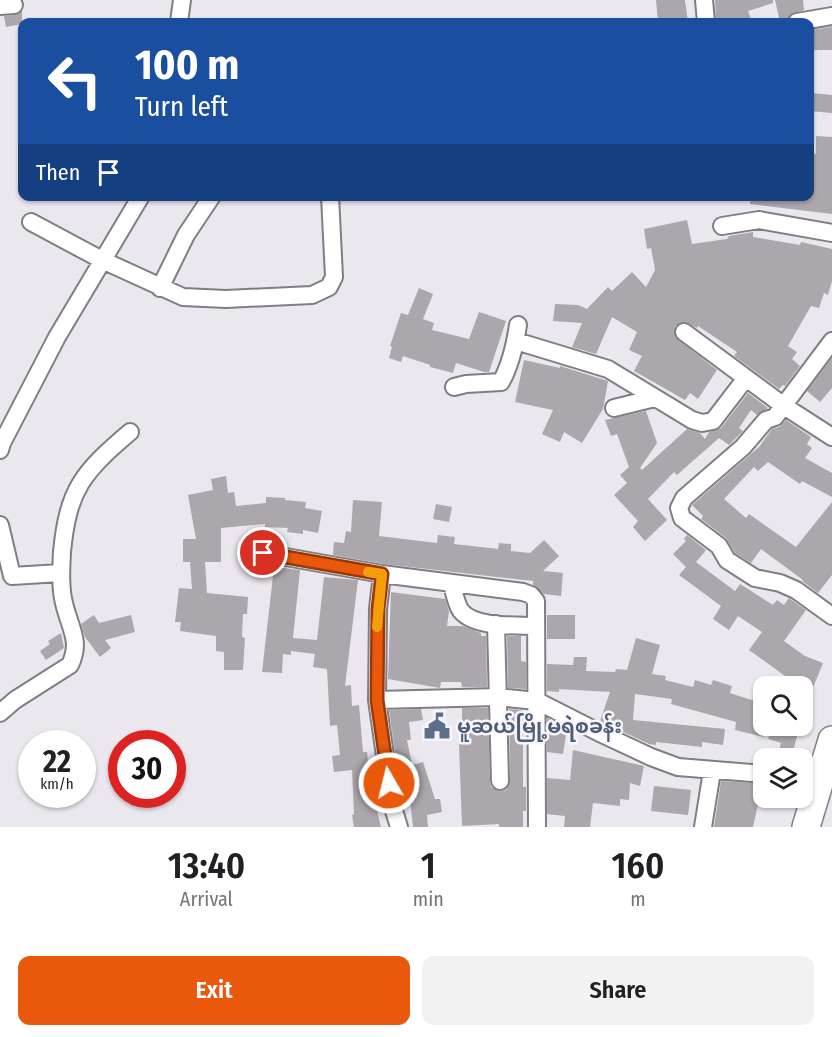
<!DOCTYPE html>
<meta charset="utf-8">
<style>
body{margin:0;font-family:"Fira Sans Condensed","Noto Sans Myanmar",sans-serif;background:#f2f2f2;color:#202124;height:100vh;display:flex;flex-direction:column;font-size:22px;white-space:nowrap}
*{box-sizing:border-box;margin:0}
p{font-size:20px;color:#757577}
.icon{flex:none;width:33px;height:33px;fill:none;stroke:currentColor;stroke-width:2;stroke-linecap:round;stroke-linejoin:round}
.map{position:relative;height:827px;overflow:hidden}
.sheet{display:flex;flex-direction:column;background:#fff;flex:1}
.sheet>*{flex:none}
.hud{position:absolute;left:18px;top:18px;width:796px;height:183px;border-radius:12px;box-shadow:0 2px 4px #0004;background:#1a4fa0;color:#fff;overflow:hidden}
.tools{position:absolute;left:753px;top:676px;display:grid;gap:12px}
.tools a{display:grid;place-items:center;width:60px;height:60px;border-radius:12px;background:#fff;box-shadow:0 2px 4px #0004;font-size:30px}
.speed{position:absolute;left:18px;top:730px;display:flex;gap:12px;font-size:30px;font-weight:700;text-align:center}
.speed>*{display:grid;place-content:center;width:78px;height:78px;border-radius:50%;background:#fff;box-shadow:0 2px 4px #0004;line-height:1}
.speed small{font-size:15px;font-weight:400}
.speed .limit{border:9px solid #d22;background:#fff;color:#111}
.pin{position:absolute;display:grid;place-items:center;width:51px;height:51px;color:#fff;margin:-26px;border:3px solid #fff;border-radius:50%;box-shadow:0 2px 6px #0007}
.me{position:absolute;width:66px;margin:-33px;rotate:352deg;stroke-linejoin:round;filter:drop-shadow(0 0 4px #0008)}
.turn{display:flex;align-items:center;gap:21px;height:126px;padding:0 18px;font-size:27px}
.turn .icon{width:78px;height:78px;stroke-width:2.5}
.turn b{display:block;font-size:42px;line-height:51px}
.then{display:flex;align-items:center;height:57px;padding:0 18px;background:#0003;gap:12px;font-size:22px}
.eta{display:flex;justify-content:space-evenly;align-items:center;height:102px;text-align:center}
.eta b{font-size:36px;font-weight:600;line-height:42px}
.primary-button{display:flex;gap:12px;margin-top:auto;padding:12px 18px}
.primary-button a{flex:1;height:69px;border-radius:12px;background:#ea580c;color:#fff;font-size:24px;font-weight:600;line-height:69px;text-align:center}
.primary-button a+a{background:#f2f2f2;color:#202124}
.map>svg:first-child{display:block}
</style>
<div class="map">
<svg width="832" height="827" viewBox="0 0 832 827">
<rect width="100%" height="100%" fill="#eae7ee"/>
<path fill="#aca7ad" d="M656,0h29l3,22h-30z
M715,0h58v3l-25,8 3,8 -10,3 -3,-4 -22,4z
M775,0h28l1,10 -13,4 -4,7 -7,1z
M22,11v13l-16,3 -2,-11 11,-1z
M832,27v23h-22v-20z
M812,93l20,2v18l-22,-2z
M816,136l16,1v77l-82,-10 1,-8h59v-43l6,1z
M687,220l5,24 35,-5 2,-3 24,-4v5l47,8 1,-3 31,7v32l-4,14 -4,-2 -5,15 -8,-2 -23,40 9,6 -5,7 8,7 -15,20 -2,-1 -4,4 -45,-33 3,-4 -39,-26 -1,2 -12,-6 -10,4v11l42,33 -19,29 -8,-6 -5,7 -51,-29 8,-15 -13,-6 8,-18 -25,-15 -16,37 -24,-7 10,-24 -29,-2 2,-17 23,1 9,4 21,-22 4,4 20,-19 14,15 9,-17 -4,-22 -4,1 -3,-20z
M419,288l14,6 -10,25 11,4 -2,7 37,9 10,-27 27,9 -17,51h-5l-28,-9 -3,10 -23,-6v-2l-27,-9 -2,6 -12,-4 3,-11 -2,-1 11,-33 7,2z
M832,358v30l-12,14 -13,-11z
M524,360l36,8v-2l48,15 -5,28 -21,34 -18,-11 -4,10 -18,-8 11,-24 -38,-8z
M748,393l20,15 -11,7 -6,-5 -12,18 4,3 -14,14 -10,-7 -42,37 -3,-3 -26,27 19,21 -22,21 -12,-14 5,-6 -24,-26 13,-12 -7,-8 9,-8 -12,-33 -6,2 -6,-16 41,-9 11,32 -17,25 2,2 45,-41 13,4 5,6 4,-7 12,-4z
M786,420l25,17 -4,7 5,4 -7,10 27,15v24l-30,-16 -2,3 -32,-22 -10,9 -4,-4 -30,32 22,19 3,-4 47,33 36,-45v73l-14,18 -16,-12 1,-1 -42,-31 -10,14 -16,-10 -9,-15 -25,-19 2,-3 -11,-11 67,-58 13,-18 7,-2z
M226,476l2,17 6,-1 2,14 30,-3v-6l19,1v2l21,2 -1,6 17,3 -4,22 -15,-3v4l-16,-2 1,-4 -23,-1v-3l-44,4v34h-16l2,31 41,4 -1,17h-4l-1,23 3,1 -2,32h-19v-18l-8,-1v-15l-36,-5 1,-9h-6l4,-34 13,1 -2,-27h-7v-23h13l-8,-44 25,-5 -2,-11z
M353,500l29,2 -3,34 58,7 1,-8 17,2 -1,7 44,5 1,-6 12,1v7l19,2 14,-13 15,16 -16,15 20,2 -2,23 -17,-2 -11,-9v-4l-149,-17 -51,-9 1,-13 10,1 2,-12 5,1z
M436,504l16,3 -3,15 -16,-3z
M687,535l19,15 -10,12 39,29 5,-7 33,21 4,-5 7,5 5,-7 17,12 -22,31 21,15 18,7 -20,49 -1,-25h-13l3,-6 -43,-31 13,-18 -24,-16 -9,14 -16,-11 8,-13 -42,-31 7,-8 -13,-13 13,-13 -2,-2z
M274,567l26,3 -7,68 24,2 7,-63 34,3 -13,106 6,-1 1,21 7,-1 4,47h4l4,35 10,40h-27l-2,-12 2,-1 -2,-44 -18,2 -2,-16 8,-1 -3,-30 -7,1 -3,-57 -14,-2 2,-13 -24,-3v4l-8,-1 -1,19 -20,-1z
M391,592l54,7 4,12 -2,15h16l18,7v3h5l1,51h-25l-1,-5h-20l-1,6 -52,-9z
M94,615l5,8 32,-8 4,17 -30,8 6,8 -11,9 -15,-20 -4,-13z
M547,615h28v24h-28z
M61,633l3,15 -18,12 -6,-9 10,-7 -2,-3z
M507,636h14v25l5,1v27l-18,-1z
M636,638l24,7 -8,29 14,2 -1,4 28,7 2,-7 16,5 2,-5 19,6 -2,7 34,11v33l-29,-7 1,-8 -65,-18 1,-5 -37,-5 -2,26 92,9 -2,16 -21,-3v5l-46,-5v3l-7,-1 -49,-23 10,-29 -51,-3v3l-12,-1v-27l26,1 1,-8h13l-1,14 29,1 1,-3 11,1z
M462,708h26l2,73 1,6 9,4 6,-1 4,-9 -1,-72 14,1v77h3v24h-3v16h-24v-3l-37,2 -3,-82h3z
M421,709l2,11 -14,2 2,18h-4l5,25 11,-3 12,37h5l2,13 -15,3 1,12h-15l-3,-28 -8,2 -13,-91z
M547,718l20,10 -4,26 -16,-2z
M773,726h27l-9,32 -13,-3 3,-12 -13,-4z
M573,750l71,16 -4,20 -10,-3 -1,17 -9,-1v7l-27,-3 -3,24h-26l1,-11 -18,-2v-36l23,2z
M721,781l43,3v12l-4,-1 -7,32h-39z
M654,786l37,4 -3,25 -37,-4z"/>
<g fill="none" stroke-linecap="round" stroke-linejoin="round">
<g stroke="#807e84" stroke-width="20">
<path id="minor" d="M704,0l2,22
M0,6l14,-1
M179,22l3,-22
M797,22l35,-6
M31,222l71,38 81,37 43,2 86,-4 17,-8 5,-10 -4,-81
M722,226l37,-6 73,13
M160,288l26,-53 26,-39
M684,332l100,74 48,31
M516,341l92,28 84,51 10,3 11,-2 33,-43
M832,341l-57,76 -9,3 -23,27 -59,51 -5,10 3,10 37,28 8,14 28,18 25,5 16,7 36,26
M454,387l12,-3 35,-2c10,-18 14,-37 17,-57
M614,408l41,-10
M0,450l2,-7 55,-106 84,-141
M0,525l12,51 48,-3
M263,553l119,21 141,18 8,3 5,6 1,226
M382,574l-4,35 -1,91 15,104 7,23
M452,584c2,8 4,20 9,27 14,17 54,14 75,15
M496,624l4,157
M377,700l120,-3 40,4 65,33 49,23 27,10 86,7
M0,713l15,-13 55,-35c11,-23 1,-35 -5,-58 -5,-17 -4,-36 -3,-55 6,-63 21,-80 68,-120
M703,827l9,-56"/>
</g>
<g stroke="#807e84" stroke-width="30">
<path id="trunk" d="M806,827l26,-87"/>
</g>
<use href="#minor" stroke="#fff" stroke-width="16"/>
<use href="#trunk" stroke="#fff" stroke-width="27"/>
</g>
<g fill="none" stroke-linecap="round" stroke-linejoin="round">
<g stroke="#983908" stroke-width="15">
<path id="route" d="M263,553l119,21 -4,35 -1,91 12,83"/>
</g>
<use href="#route" stroke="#ea580c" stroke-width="10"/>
<path stroke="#f59e0b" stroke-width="10" d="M368,572l14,2 -5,53"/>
</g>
<defs>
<g id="civic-bare" transform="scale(2.07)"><path d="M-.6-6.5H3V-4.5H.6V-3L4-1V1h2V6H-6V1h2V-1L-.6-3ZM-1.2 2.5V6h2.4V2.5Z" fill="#5c6f8a" stroke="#f7f5fc" stroke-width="2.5" paint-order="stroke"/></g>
</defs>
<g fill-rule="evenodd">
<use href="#civic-bare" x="437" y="726"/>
</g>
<g text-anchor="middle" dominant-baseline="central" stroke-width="5" stroke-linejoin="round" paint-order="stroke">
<g font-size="20" font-weight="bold" fill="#4e5e75" stroke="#f7f5fc" text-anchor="start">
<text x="457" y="726">မူဆယ်မြို့မရဲစခန်း</text>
</g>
</g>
</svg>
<div class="tools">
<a><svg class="icon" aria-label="search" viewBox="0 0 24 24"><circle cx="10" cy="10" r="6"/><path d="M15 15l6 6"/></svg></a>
<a><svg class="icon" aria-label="layers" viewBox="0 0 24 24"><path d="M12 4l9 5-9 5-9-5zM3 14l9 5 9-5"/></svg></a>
</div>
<div class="speed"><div>22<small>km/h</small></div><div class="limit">30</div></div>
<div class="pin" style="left:263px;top:553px;background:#d93025"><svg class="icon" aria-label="arrive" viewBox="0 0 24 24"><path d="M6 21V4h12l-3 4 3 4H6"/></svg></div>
<svg class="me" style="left:389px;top:783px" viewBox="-20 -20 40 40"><circle r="17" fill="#ea580c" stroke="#fff" stroke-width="3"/><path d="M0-11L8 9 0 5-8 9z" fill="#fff"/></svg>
<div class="hud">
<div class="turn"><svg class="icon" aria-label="left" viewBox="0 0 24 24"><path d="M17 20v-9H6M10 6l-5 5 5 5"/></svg><div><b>100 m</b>Turn left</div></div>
<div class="then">Then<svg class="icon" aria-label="arrive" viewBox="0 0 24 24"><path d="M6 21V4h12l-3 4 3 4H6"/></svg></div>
</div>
</div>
<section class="sheet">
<div class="eta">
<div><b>13:40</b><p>Arrival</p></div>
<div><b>1</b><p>min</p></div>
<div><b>160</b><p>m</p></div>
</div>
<div class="primary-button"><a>Exit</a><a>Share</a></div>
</section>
